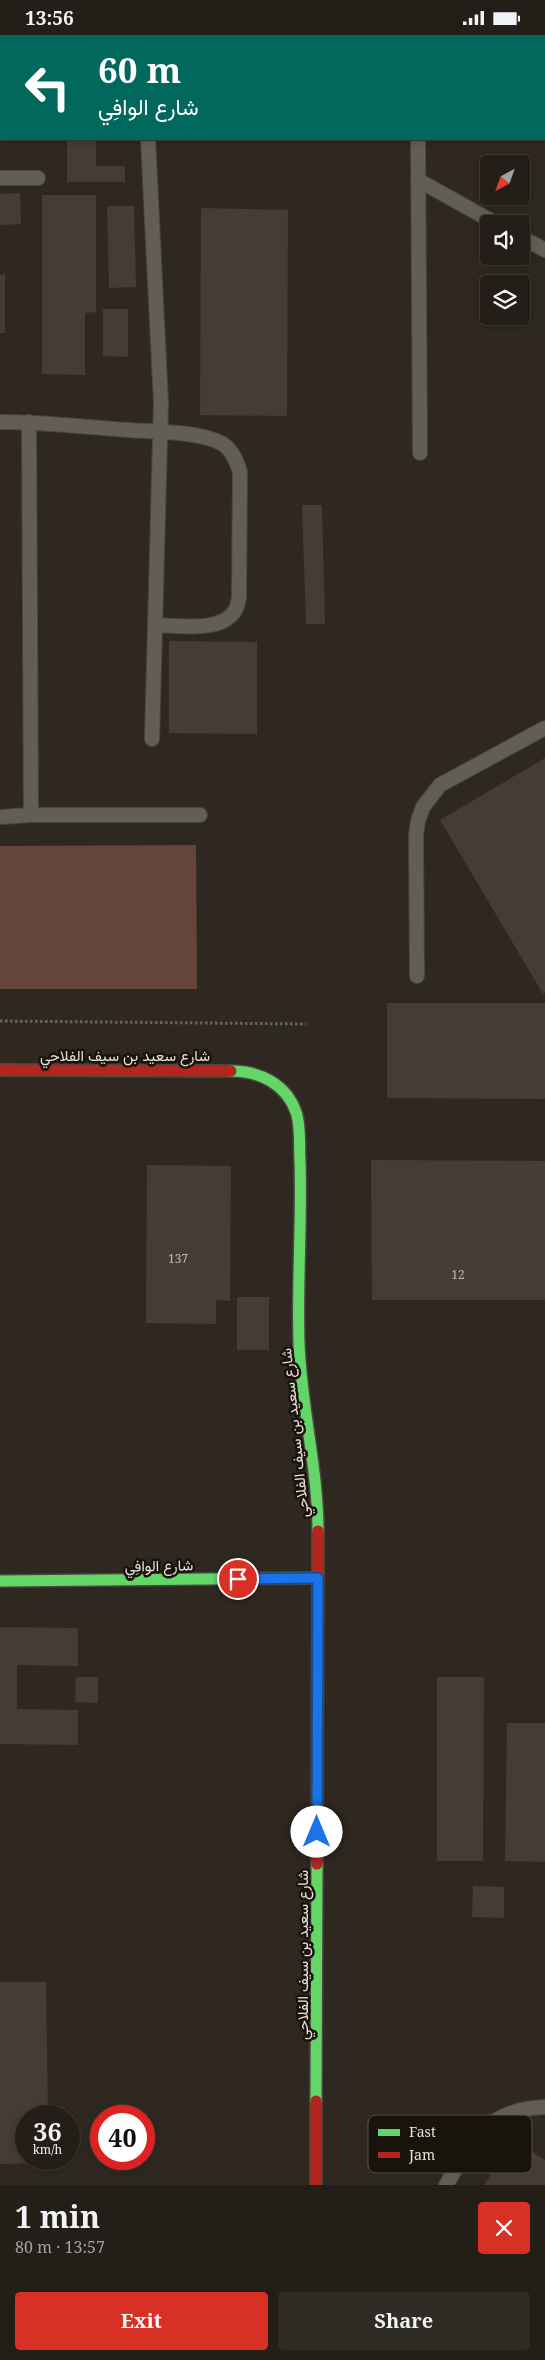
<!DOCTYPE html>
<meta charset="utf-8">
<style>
body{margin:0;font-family:"Noto Serif",Vazirmatn,serif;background:#2f2b25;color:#f1f3f6;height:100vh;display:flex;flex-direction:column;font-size:19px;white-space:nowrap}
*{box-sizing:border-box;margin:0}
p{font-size:16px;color:#a3a2a2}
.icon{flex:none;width:28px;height:28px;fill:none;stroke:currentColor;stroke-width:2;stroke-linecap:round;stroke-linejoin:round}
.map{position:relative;height:2150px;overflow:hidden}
.drawer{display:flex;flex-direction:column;background:#231e18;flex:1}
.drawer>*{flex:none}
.guide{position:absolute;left:0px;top:0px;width:545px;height:105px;box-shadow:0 2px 8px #0003,0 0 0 1px #403c37;background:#00695c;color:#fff;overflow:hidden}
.needle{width:32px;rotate:221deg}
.fabs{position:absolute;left:480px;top:120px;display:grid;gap:10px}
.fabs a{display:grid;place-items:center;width:50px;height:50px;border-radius:5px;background:#231e18;box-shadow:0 2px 8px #0003,0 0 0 1px #403c37;font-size:25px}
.speed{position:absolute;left:15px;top:2070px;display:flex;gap:10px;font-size:25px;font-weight:700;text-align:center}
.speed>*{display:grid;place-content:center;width:65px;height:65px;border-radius:50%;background:#231e18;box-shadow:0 2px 8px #0003,0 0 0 1px #403c37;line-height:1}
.speed small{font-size:12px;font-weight:400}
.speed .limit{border:8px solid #d22;background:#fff;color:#111}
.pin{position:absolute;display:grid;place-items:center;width:42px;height:42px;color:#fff;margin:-21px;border:2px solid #fff;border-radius:50%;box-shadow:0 1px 5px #0007}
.me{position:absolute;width:55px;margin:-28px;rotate:0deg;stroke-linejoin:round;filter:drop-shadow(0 0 4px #0008)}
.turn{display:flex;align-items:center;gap:18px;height:105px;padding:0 15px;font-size:22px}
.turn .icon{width:65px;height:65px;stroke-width:2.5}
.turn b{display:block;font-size:35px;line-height:42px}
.round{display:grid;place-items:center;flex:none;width:52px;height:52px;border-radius:5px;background:#2f2b25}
.overview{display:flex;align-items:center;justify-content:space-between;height:85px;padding:0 15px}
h1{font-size:30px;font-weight:700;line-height:38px}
.primary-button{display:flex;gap:10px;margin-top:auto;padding:10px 15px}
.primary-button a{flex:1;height:58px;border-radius:5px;background:#d93025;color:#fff;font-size:20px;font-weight:700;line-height:58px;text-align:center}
.primary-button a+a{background:#2f2b25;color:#f1f3f6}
.status{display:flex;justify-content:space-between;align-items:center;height:35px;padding:0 25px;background:#231e18;direction:ltr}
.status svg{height:14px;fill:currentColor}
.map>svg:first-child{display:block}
</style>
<div class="status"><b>13:56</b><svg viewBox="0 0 49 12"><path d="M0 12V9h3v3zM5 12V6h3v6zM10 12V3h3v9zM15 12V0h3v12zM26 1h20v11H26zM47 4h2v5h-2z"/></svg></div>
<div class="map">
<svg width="545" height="2150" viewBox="0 0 545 2150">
<rect width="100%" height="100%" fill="#2f2820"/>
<path fill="#65443b" d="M196,810l1,144h-197v-143z"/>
<path fill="#473c34" d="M67,104h29v27h29v16h-58z
M20,158l1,31 -21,1v-31z
M42,160h54v117l-11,1v62l-43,-1z
M107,171h27l2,81 -27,1z
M201,173l87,2 -1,206 -87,-1z
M5,239v59h-5v-58z
M103,274h25v48l-25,-1z
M302,470h20l3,119h-19z
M169,606l88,1v92l-88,-1z
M545,723v234l-2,2 -103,-174z
M387,968h158v96l-158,-1z
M371,1125l174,1v139h-173z
M147,1130l84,1 -1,135 -14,-1v24l-70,-1z
M237,1262h32v53h-32z
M0,1592l78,1v38l-61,-1v44l61,1v35l-78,-1z
M76,1642h22v26l-23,-1z
M437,1642h47l-1,184h-46z
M507,1688h38v139l-40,-1z
M473,1851l31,1v31l-32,-1z
M0,1947h46l2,134h-22v43h23v4l-49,1z
M513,2104l32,21v25h-61z"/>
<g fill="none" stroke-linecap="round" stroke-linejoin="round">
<g stroke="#4b463f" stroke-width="16">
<path id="lane" d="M146,0v1
M418,1v-1
M148,104l13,264 -9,336
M418,104l2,314
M0,143h38
M418,145l79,44
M521,202l24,13
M0,387c43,0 86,5 129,8 27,2 71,1 94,14 10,7 14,18 17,28l-1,126c-1,4 -2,11 -5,14 -15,21 -56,13 -78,13
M29,387l2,393
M0,782l31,-2h169
M417,941l-1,-141 2,-14 5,-14 17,-22 105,-57
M446,2150c27,-45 41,-76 99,-78"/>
</g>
<g stroke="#4b463f" stroke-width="14">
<path id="fast" d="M231,1036c29,0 55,13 65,41 5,14 3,35 4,49 2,61 -3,121 -1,182 2,63 19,125 19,188
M0,1546l318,-3
M316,2066l1,-237"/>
</g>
<g stroke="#4b463f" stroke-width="14">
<path id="jam" d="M0,1035l231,1
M317,1829l1,-333
M316,2150v-84"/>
</g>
<path stroke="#68645d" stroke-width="3" stroke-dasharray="2.5 2.5" stroke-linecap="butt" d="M0,986l306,3"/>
<use href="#lane" stroke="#615e57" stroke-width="14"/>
<use href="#fast" stroke="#63d668" stroke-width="11"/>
<use href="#jam" stroke="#b3261e" stroke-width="11"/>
</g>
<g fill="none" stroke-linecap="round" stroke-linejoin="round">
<g stroke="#114b97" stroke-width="12">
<path id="route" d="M238,1544l80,-1 -1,254"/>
</g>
<use href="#route" stroke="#1a73e8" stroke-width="9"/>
</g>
<g text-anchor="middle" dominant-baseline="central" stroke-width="5" stroke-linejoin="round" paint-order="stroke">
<g font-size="12" fill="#c0b8af">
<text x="178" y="1223">137</text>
<text x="458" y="1239">12</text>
</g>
<g font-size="15" fill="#e9e1d8" stroke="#18130c">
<text x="125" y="1020">شارع سعيد بن سيف الفلاحي</text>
<text transform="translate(294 1398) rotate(-96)">شارع سعيد بن سيف الفلاحي</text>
<text transform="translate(159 1530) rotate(-1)">شارع الوافِي</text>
<text transform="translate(302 1920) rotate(-90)">شارع سعيد بن سيف الفلاحي</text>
</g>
</g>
<rect x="368" y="2080" width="164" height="58" rx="8" fill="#18130c" stroke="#575149" stroke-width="1"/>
<rect x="378" y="2094" width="22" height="7" fill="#63d668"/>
<rect x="378" y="2117" width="22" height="6" fill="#b3261e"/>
<g font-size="14" fill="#e9e1d8">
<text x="409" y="2102">Fast</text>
<text x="409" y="2125">Jam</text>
</g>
</svg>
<div class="fabs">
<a><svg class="needle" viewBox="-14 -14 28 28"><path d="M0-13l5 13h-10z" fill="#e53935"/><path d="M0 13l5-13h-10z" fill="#a3a2a2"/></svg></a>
<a><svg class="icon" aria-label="sound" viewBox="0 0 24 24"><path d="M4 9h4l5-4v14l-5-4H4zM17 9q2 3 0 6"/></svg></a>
<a><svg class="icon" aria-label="layers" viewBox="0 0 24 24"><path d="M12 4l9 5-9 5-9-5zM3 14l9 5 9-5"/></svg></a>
</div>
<div class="speed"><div>36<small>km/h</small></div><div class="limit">40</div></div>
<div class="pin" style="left:238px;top:1544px;background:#d93025"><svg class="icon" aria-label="arrive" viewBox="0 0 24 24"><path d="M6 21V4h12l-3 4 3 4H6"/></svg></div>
<svg class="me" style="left:317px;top:1797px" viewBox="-20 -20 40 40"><circle r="19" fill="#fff"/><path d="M0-13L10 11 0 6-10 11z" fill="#1a73e8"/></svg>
<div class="guide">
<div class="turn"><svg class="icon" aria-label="left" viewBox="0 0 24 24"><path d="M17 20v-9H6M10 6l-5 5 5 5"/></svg><div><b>60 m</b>شارع الوافِي</div></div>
</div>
</div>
<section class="drawer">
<div class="overview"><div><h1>1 min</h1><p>80 m · 13:57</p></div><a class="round" style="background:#d93025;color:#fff"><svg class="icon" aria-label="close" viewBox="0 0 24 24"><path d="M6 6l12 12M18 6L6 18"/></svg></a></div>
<div class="primary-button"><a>Exit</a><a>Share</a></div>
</section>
